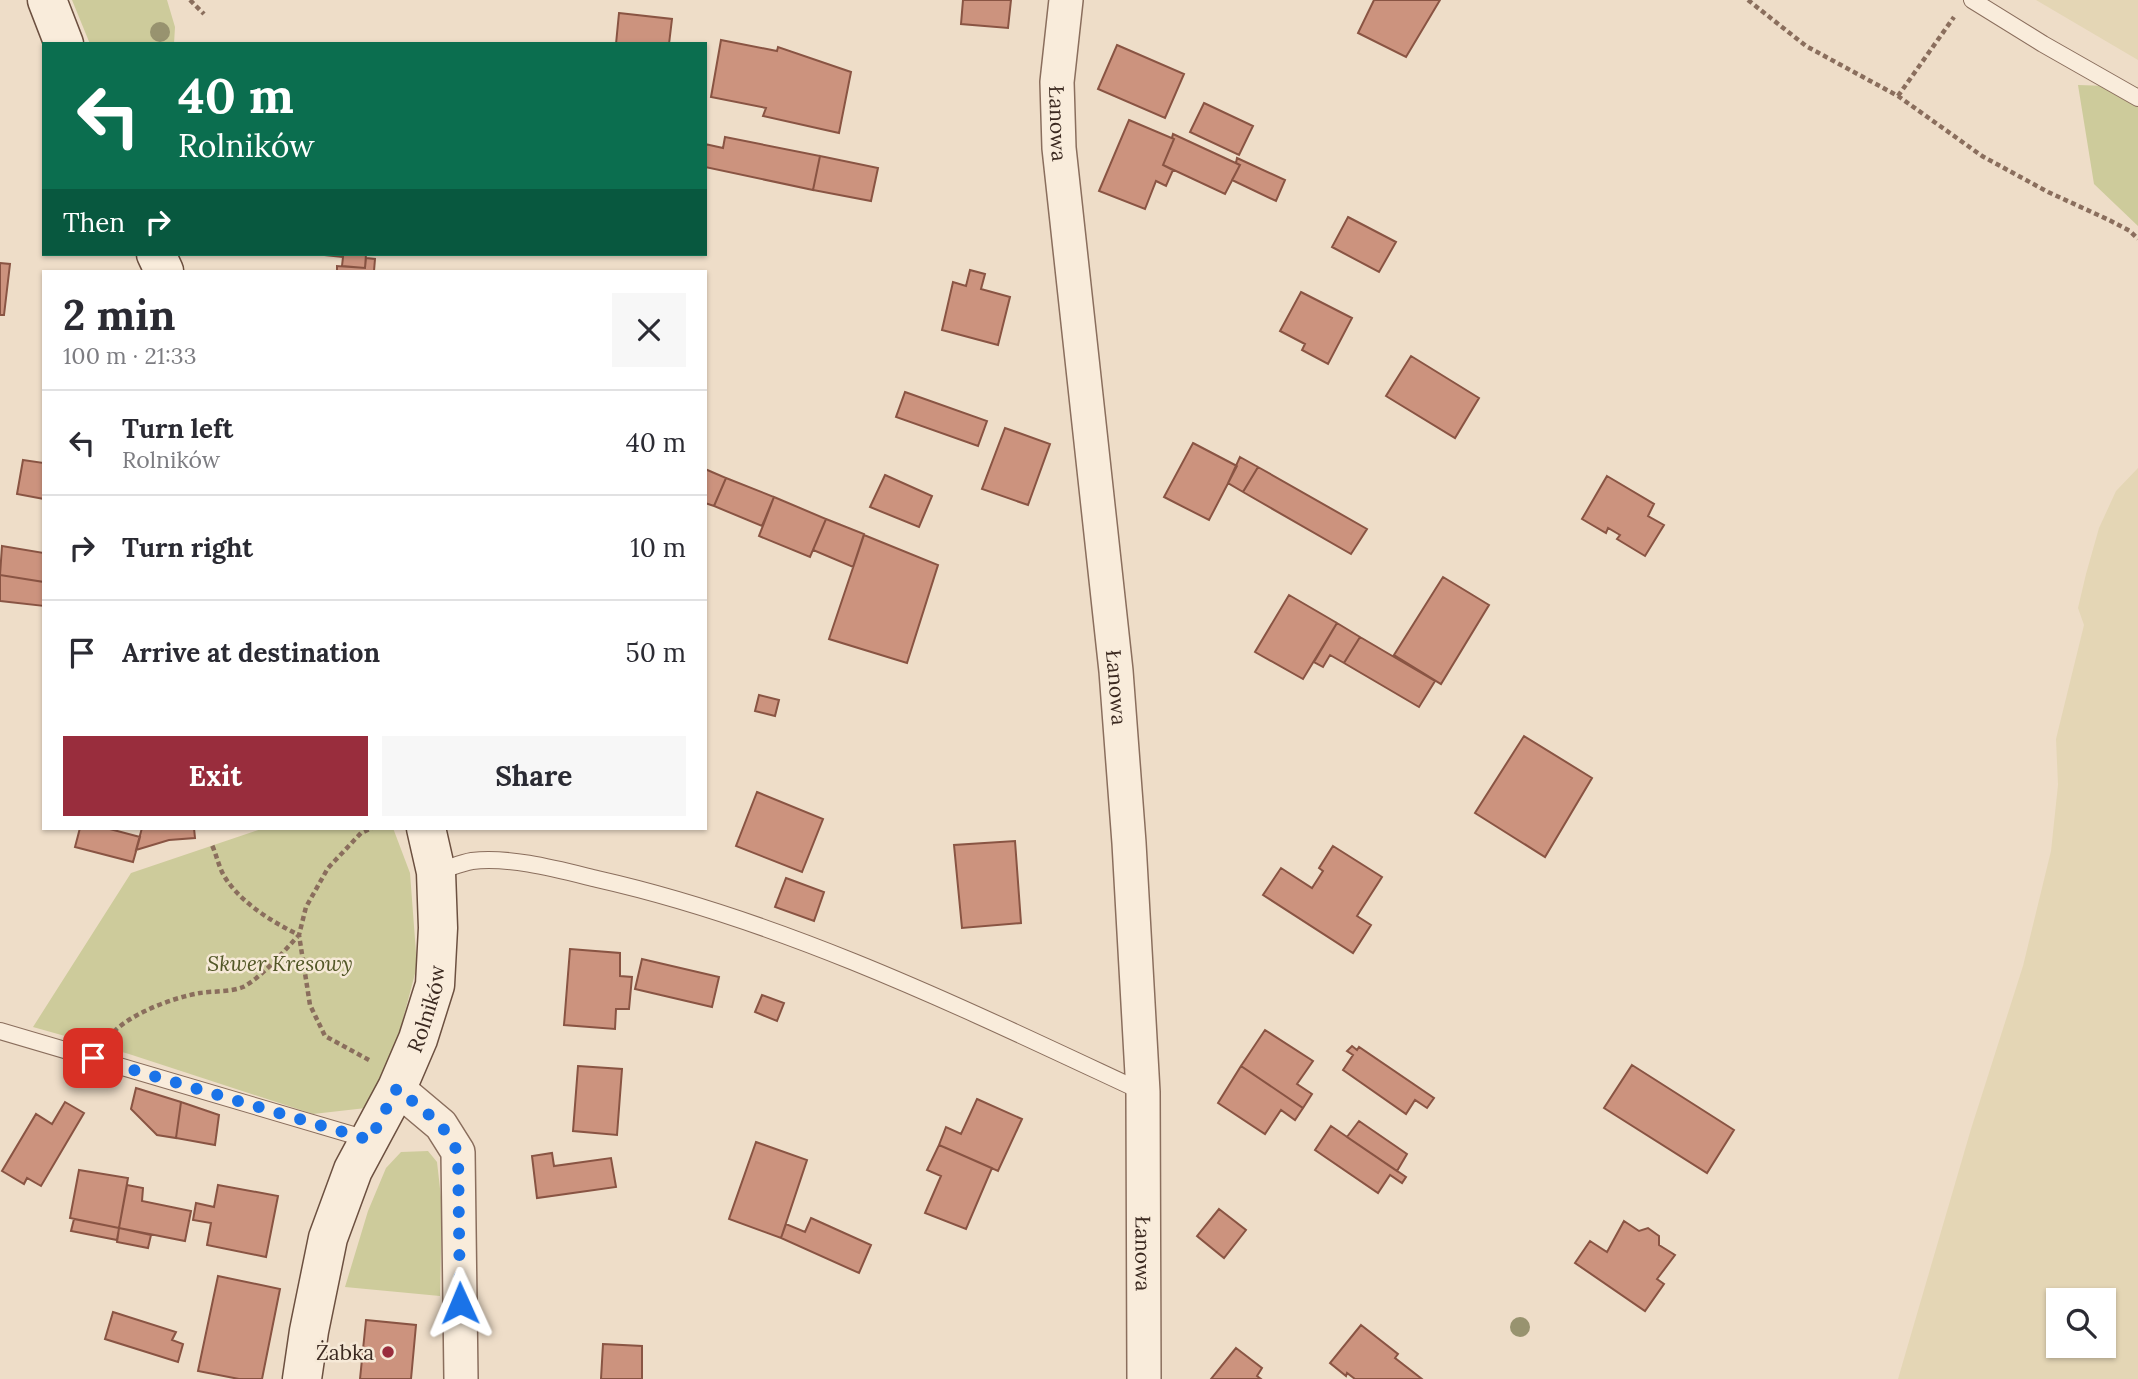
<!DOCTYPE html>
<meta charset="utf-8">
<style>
body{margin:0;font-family:Lora,serif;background:#f7f7f7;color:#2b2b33;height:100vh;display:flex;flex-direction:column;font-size:26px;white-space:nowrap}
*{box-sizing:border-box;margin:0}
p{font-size:23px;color:#7c7c81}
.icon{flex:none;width:38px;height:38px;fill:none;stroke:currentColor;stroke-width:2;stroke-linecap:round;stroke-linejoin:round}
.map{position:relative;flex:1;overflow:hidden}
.sheet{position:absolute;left:42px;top:270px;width:665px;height:560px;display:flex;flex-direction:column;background:#fff;border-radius:0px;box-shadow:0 2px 5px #0004}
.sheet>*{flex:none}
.top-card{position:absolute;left:42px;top:42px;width:665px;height:214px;border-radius:0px;box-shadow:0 2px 5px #0004;background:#0b6e4f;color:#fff;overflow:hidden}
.fabs{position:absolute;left:2046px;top:1288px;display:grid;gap:14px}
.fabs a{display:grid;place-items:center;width:70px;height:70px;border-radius:0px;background:#fff;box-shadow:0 2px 5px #0004;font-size:35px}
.pin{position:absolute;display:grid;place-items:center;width:60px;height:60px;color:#fff;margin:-30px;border-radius:14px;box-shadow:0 4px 10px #0006}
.me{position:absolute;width:77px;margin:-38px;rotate:359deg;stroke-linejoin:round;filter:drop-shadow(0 0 5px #0008)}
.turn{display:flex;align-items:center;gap:24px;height:147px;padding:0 21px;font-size:32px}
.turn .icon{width:91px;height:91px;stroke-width:2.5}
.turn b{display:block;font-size:49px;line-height:60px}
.then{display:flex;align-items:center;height:66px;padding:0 21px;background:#0003;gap:14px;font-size:26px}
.round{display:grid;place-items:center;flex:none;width:74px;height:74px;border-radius:0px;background:#f7f7f7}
.summary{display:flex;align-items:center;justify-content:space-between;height:119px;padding:0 21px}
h1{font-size:42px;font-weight:800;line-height:52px}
.button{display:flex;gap:14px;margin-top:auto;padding:14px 21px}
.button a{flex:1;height:80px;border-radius:0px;background:#992d3d;color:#fff;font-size:28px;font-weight:800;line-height:80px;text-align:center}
.button a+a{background:#f7f7f7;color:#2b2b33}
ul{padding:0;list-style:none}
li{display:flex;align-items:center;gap:21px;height:105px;padding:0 21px;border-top:2px solid #e1e1e2}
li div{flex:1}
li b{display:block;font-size:26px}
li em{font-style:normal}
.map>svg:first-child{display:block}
</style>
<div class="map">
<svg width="2138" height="1379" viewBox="0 0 2138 1379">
<rect width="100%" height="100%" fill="#eeddc8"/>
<path fill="#e4d6b5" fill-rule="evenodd" d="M2036,0h102v60z
M2138,468v911h-240l73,-250 52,-163 28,-115 7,-66 -2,-46 28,-114 -6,-17 8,-34 13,-46 17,-37zM2058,1300h46v46h-46z"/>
<path fill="#cdcb9b" d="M72,0h95l8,27 -1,17h-84z
M2078,85l60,2v139l-44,-42z
M264,828h129l17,45 7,93 -20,76 -31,66 -53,6 -184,-60 -96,-27 98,-154z
M428,1151l9,11 5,44 -2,90 -95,-9 23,-76 18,-43 15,-16z"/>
<path fill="#cc937e" stroke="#895443" stroke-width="2" d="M963,0h48l-3,28 -47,-4z
M1374,0h66l-34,57 -48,-24z
M619,13l53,6 -3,25h-53z
M721,40l56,11 1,-4 73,25 -12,61 -76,-17 3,-8 -55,-11z
M1117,45l67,29 -19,44 -67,-29z
M1204,103l49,23 -14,29 -49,-23z
M1129,120l45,19 -11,26 10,5 -7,16 -10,-5 -11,28 -46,-18z
M1173,134l67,31 -15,29 -62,-29 11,-26 -2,-1z
M725,137l95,19 -7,34 -108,-23v-23l18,4z
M820,156l58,12 -7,33 -58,-11z
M1237,158l48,22 -9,21 -44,-21 8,-15 -4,-2z
M1348,217l48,25 -17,30 -47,-25z
M315,254h51l-1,14 -23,-2 1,-9z
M366,258l9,1 -1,12h-37v-5l28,2z
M0,263l10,1 -6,51h-4z
M970,270l15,4 -4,15 29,8 -12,48 -56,-15 11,-48 13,4z
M1301,292l51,26 -24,46 -26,-14 3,-6 -25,-13z
M1411,356l68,42 -24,40 -69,-42z
M905,392l82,29 -9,25 -82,-29z
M1005,428l45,16 -22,61 -46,-16z
M1193,443l44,23 -28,54 -45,-23z
M1240,457l18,10 -15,25 -15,-9z
M23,460l21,3v36l-27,-5z
M1258,467l109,62 -16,25 -108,-62z
M705,469l21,9 -12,28 -9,-3z
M885,475l47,21 -13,31 -49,-20z
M1607,476l47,28 -6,12 16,9 -19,31 -28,-17 3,-4 -12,-7 -2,5 -24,-14z
M726,478l48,19 -12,29 -48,-20z
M774,497l52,22 -16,38 -51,-21z
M826,519l38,15 -11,33 -40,-17z
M864,535l74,30 -31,98 -78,-24z
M2,546l42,7v29l-44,-7z
M0,575l44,7v24l-44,-5z
M1443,577l46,28 -48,79 -47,-29z
M1289,595l48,28 -34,56 -48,-27z
M1337,623l23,14 -16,26 -14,-8 -7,12 -9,-5z
M1360,637l75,44 -16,26 -75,-44z
M759,695l20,5 -4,16 -20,-5z
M1524,736l68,42 -47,79 -70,-44z
M757,792l66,27 -21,53 -66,-26z
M80,828h26l34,9 -7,25 -58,-15z
M142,828h52l1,10 -26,2 -33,10z
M1015,841l6,82 -59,5 -8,-83z
M1333,846l49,31 -25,39 14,9 -18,28 -90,-58 18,-27 31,20 11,-17 -4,-3z
M786,878l38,14 -10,29 -39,-14z
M570,949l50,4v23l12,1 -3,32h-13l-1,20 -51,-4z
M642,959l77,18 -7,30 -77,-18z
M762,995l22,8 -7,18 -22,-9z
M1265,1030l48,31 -16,23 15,10 -9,14 -62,-42z
M1352,1046l5,4 2,-3 75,51 -7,10 -12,-8 -9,14 -63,-44 10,-15 -6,-4z
M1632,1065l102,65 -27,43 -103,-65z
M578,1066l44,3 -5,66 -44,-4z
M1241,1066l62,42 -8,12 -14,-10 -16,24 -47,-31z
M136,1088l45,14 -5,36 -19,-3 -26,-26z
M977,1099l45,20 -24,52 -59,-26 7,-18 15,7z
M65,1102l19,11 -43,73 -14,-8 -3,6 -22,-13 34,-57 16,10z
M181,1102l38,13 -4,30 -39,-7z
M1359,1121l48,33 -10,17 -50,-34z
M1331,1126l75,51 -4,6 -12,-8 -12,18 -63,-43z
M756,1142l51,18 -26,78 -52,-19z
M939,1145l53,23 -26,61 -41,-16 16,-37 -14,-6z
M552,1153l2,13 57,-8 5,29 -79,11 -5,-42z
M79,1170l49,8 -9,50 -49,-10z
M127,1185l16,3 -1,13 49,10 -6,30 -66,-13z
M218,1185l60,11 -12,61 -59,-12 4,-22 -18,-3 3,-17 18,4z
M1219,1209l27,21 -22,28 -27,-22z
M811,1218l60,27 -12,28 -78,-35 5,-14 19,8z
M74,1219l45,9 -2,12 -46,-9z
M1624,1221l15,10 9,-3 11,8v9l16,10 -18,24 7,5 -19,27 -70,-48 15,-22 17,11z
M119,1228l32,7 -3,13 -31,-6z
M218,1276l62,13 -18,90h-23l-41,-8z
M113,1312l63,20 -4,8 11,4 -5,18 -73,-23z
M366,1320l50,5 -5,54h-51z
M1361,1325l37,29 -3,4 27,21h-67l-8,-6 -1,3 -16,-13z
M603,1344l39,2v33h-41z
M1236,1348l26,20 -5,8 4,3h-50z"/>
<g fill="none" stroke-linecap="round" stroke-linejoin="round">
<g stroke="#8a6e5d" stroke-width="18">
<path id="lane" d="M1972,0l71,44 95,54
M436,872c12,-3 24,-9 36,-11 37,-5 88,9 125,18 191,43 370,131 546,213
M0,1031l370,109"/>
</g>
<g stroke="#8a6e5d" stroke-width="36">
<g id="street">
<path id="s1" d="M1066,0l-9,82 2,66 57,523 13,172 14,249 1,287"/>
<path d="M397,1088l44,37 17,27 3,227"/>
</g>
</g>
<g stroke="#6c5040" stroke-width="41">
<g id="secondary">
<path d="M47,0l17,44"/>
<path d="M156,254l8,17"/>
<path id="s2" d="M302,1379l7,-48 19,-93 25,-68 44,-82 21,-49 17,-54 3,-57 -2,-56 -10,-44"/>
</g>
</g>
<path stroke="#8a6e5d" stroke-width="4.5" stroke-dasharray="5 3.5" stroke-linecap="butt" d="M190,0l14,14
M1748,0l58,46 92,50 84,60 66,36 61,28 21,11 8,8
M1898,96l56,-79
M108,1038c18,-23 63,-40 92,-45 13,-2 31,-1 43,-6 18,-9 42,-37 56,-52 -27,-13 -63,-35 -77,-63 -4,-9 -6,-18 -10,-27
M369,1060l-44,-24 -15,-31 -11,-70 7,-28 22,-39 33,-35 11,-5"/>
<use href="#lane" stroke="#f9ecdb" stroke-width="16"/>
<use href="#street" stroke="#f9ecdb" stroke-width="33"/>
<use href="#secondary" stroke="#f9ecdb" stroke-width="38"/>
</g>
<g fill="#98936f">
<circle cx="160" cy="32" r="10"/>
<circle cx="1520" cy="1327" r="10"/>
</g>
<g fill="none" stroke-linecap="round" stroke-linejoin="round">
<path stroke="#1a73e8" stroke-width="12" stroke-dasharray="0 21.6" d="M93,1058l277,82 27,-52 44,37 17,27 2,151"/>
</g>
<circle fill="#992d3d" stroke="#f6e9d7" stroke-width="2.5" cx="388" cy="1352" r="7"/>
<g text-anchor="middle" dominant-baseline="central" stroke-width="5" stroke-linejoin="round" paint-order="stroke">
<g font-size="21" fill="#3b2920" stroke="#f6e9d7">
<text stroke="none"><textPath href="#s1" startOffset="124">Łanowa</textPath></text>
<text stroke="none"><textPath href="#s1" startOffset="691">Łanowa</textPath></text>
<text stroke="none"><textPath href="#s2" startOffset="394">Rolników</textPath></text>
<text stroke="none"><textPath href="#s1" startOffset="1258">Łanowa</textPath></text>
</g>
<g font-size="21" font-style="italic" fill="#525727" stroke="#f6e9d7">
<text x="280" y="963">Skwer Kresowy</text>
</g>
<g font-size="21" fill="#3b2920" stroke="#f6e9d7" text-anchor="end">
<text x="374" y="1352">Żabka</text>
</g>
</g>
</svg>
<div class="fabs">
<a><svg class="icon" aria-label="search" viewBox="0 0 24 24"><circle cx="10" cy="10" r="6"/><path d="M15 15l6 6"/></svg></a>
</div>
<div class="pin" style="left:93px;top:1058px;background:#d93025"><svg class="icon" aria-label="arrive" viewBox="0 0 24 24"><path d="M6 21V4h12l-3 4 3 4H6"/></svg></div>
<svg class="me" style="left:460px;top:1303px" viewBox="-20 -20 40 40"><path d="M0-17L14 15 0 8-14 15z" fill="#1a73e8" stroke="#fff" stroke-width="4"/></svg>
<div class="top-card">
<div class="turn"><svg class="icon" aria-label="left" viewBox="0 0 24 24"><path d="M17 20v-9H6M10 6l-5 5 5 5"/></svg><div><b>40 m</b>Rolników</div></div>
<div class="then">Then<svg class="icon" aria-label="right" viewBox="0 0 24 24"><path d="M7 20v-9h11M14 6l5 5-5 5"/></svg></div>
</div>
<section class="sheet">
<div class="summary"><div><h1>2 min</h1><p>100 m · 21:33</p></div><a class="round"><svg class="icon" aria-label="close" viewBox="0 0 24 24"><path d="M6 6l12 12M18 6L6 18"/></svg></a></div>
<ul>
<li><svg class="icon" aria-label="left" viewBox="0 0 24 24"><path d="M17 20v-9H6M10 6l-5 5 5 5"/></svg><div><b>Turn left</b><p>Rolników</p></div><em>40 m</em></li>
<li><svg class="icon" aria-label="right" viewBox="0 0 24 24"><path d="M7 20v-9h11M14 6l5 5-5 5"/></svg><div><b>Turn right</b></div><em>10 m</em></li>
<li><svg class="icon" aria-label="arrive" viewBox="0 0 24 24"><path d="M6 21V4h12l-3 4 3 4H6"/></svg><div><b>Arrive at destination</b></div><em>50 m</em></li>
</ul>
<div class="button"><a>Exit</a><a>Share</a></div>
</section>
</div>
